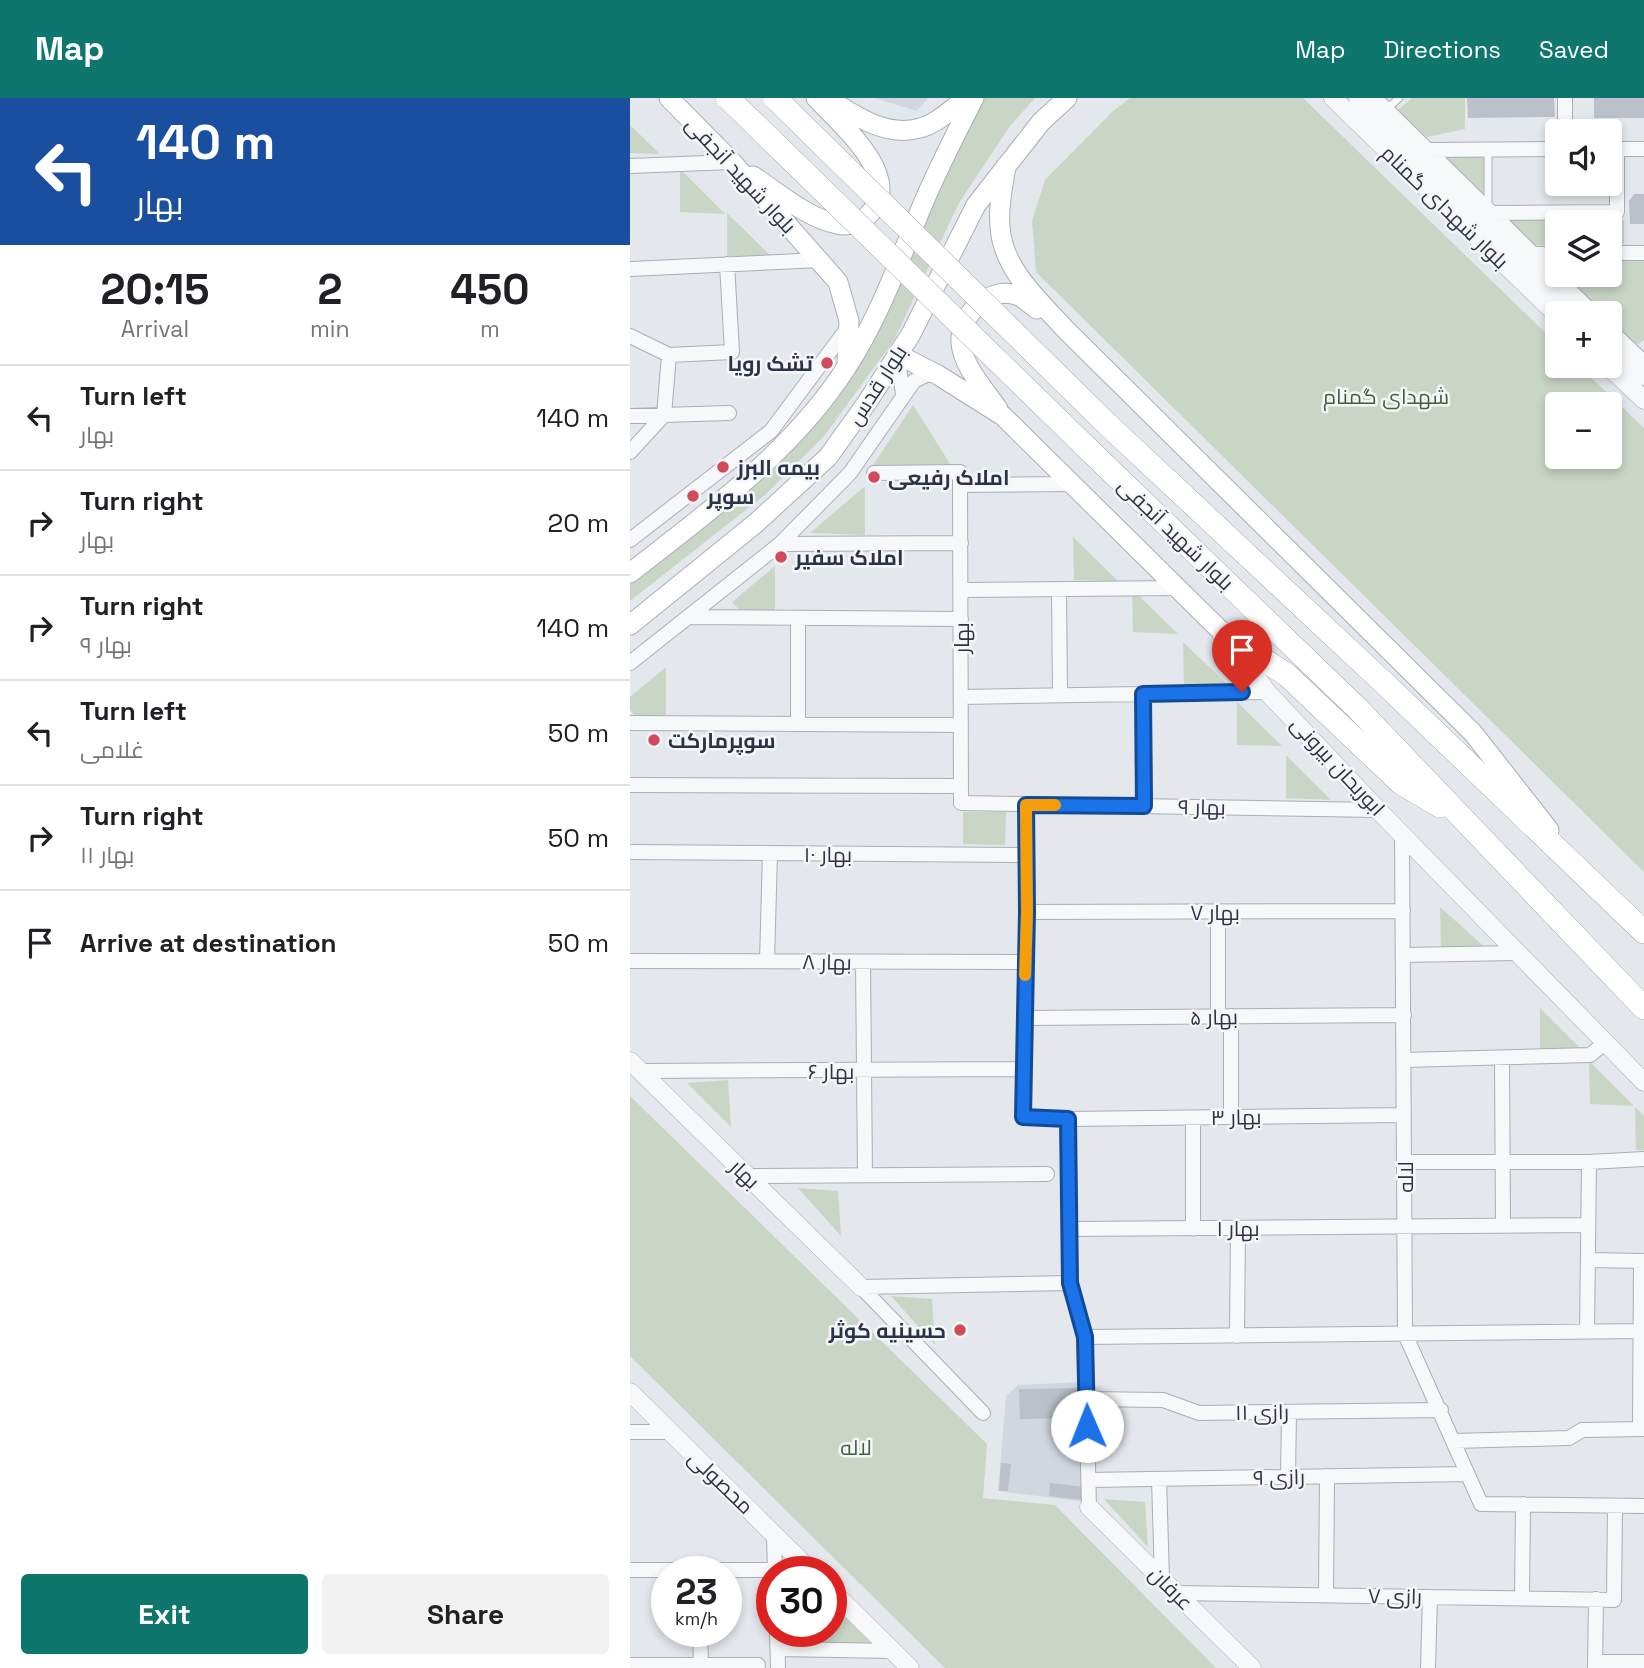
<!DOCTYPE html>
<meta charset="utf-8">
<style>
body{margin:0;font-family:"Space Grotesk",Cairo,sans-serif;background:#f2f2f2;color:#202124;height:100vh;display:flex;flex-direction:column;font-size:26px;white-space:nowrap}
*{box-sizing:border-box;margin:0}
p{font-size:23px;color:#757577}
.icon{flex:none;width:38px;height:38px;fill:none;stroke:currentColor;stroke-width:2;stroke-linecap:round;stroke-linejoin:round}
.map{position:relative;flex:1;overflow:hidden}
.panel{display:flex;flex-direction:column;background:#fff;width:630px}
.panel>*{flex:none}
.banner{background:#1a4fa0;color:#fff;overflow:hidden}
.fabs{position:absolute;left:915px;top:21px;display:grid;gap:14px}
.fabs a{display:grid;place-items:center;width:77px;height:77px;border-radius:7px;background:#fff;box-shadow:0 4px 10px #0003;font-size:35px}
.speed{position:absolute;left:21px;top:1458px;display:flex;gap:14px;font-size:35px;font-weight:700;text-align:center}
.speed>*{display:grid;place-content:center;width:91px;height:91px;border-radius:50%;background:#fff;box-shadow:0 4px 10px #0003;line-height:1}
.speed small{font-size:18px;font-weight:400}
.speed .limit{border:10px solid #d22;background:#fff;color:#111}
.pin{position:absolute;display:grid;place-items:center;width:60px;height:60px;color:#fff;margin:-72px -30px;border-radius:50% 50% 50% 0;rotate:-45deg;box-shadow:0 0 7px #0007}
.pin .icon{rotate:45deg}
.me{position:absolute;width:77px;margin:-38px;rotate:359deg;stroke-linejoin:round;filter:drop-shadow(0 0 5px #0008)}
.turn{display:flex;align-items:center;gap:24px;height:147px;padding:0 21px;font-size:32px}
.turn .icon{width:91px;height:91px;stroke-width:2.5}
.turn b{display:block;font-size:49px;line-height:60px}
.eta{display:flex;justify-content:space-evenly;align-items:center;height:119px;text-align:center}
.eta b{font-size:42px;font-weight:600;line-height:49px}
.cta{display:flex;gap:14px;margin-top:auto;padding:14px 21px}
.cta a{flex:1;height:80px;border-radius:7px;background:#0f766e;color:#fff;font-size:28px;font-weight:600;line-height:80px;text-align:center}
.cta a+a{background:#f2f2f2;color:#202124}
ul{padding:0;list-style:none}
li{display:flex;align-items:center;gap:21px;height:105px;padding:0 21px;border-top:2px solid #e0e0e0}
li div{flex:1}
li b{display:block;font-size:26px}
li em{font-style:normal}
header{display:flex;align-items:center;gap:42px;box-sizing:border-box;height:98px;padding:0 35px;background:#0f766e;color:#fff}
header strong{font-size:33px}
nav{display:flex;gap:38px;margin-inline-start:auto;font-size:24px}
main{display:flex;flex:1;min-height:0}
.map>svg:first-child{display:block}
</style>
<header>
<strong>Map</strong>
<nav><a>Map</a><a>Directions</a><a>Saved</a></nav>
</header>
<main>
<section class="panel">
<div class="banner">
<div class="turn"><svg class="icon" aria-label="left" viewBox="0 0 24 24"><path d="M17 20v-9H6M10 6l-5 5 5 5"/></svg><div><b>140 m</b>بهار</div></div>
</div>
<div class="eta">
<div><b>20:15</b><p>Arrival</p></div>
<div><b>2</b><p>min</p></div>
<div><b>450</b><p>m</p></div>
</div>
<ul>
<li><svg class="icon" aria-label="left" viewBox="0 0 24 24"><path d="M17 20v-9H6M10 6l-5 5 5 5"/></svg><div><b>Turn left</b><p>بهار</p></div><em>140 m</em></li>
<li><svg class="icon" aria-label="right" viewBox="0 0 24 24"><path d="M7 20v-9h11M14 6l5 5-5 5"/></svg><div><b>Turn right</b><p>بهار</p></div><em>20 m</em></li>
<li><svg class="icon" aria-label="right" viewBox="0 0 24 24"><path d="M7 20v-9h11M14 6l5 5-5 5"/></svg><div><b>Turn right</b><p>بهار ۹</p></div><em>140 m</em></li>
<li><svg class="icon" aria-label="left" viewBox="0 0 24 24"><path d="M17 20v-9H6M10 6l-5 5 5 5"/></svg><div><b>Turn left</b><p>غلامی</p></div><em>50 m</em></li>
<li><svg class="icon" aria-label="right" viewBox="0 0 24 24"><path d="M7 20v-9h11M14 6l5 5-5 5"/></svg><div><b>Turn right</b><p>بهار ۱۱</p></div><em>50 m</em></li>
<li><svg class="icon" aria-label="arrive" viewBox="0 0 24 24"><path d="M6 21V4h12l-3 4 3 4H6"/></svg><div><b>Arrive at destination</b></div><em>50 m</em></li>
</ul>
<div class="cta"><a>Exit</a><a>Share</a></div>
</section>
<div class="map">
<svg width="1014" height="1570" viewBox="0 0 1014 1570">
<rect width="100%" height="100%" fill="#e4e7ec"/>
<path fill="#d2d6de" d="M245,0h53l-11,13z
M454,1284l2,120 -88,-11 8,-95 12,-11z"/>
<path fill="#c9d6c5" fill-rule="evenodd" d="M352,0h53l-25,28 -51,77 -65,137 -69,95 -59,59 -136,107v-23l195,-166z
M500,0h173l254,246 1,22h21l65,62v444l-608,-600 -4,-51 13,-41 67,-68zM928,306h52v53h-52z
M782,0h53v31l-38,8 -30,-26z
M0,27l30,29 -30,-1z
M816,56h38v43l-39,-38z
M50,71l45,45 -45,-2z
M97,115l45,44 -45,-1z
M881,121l113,1v24h-14v-22h-52l-1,23h-26l-22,-23z
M980,157h34v85l-8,5 -26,-26v-6h-6l-39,-38h45z
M283,307l39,62 -81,1z
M235,389v48l-55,-2 54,-46z
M443,439l45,44 -44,-1z
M145,468v48h-32l-11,-12z
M502,491l46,45 -45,-2z
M553,544l46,44 -45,-1z
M36,569v48h-32l-4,-5v-13z
M607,604l45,44 -45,-1z
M656,657l45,45 -45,-2z
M333,714h43l-1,33 -42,-1z
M810,809l47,42 -46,1z
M910,910l42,42 -42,1z
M959,963l45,45 -44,-2z
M98,982l3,47 -44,-44z
M0,998l357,348 -4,54 72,7 161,163h-271l-315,-312z
M1005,1009l9,9v34h-8z
M168,1090l40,3 3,45z
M261,1198l41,3 3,46z
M474,1401l41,3 3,45z
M201,1502l46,44h-60l2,-13h12z"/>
<path fill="#bbc0ca" d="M837,0h87l1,19 -87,1z
M964,0h50v20h-50z
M1004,96h10v30h-14l-1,-23z
M451,1290l1,30 -62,1 -1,-30z
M371,1365l10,1 -3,27h-9z
M420,1385l34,4v13l-35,-4z"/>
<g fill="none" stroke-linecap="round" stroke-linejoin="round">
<g stroke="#a9aeb7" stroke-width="9">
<path id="service" d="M757,11l12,-11
M858,111v-60"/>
</g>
<g stroke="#a9aeb7" stroke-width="16">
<path id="minor" d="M745,0l218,215
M935,0v33
M980,51h34
M796,52l132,-1
M0,68l102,-4
M861,115l126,-1v-63
M980,155h34
M897,156h31
M0,171l191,-9
M980,232l34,32
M0,238l39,19
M267,256l6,40
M0,318l99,-3
M0,354l34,-37 5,-60 63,-3 -5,-88
M244,375l86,-1 1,331 417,7
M330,387l112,-1
M0,442l141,-109 78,-105
M150,446l181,-1
M331,492l217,-2
M429,492l1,105
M60,519l271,2
M168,520v106
M0,565l150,-119 70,-71 64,-92 12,-6h12
M513,596l2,112
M331,599l306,-5
M0,625l331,2
M0,687l331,1
M396,707l1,107 -4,205 45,2 2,164 15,54 4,170
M772,737l3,499 76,170 163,2
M0,754l397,3
M397,814l376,-1
M773,857l114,-2
M0,863l395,1
M137,863l3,-108
M233,864l2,213
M601,918v101
M588,919v-105
M394,920l380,-3
M872,960l1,168
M774,962l186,-5 15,-12
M10,973l383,-2
M563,1020v111
M438,1021l336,-4
M775,1064h184l55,-3
M117,1078l300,-2
M440,1131l518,-4
M958,1162l56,1
M231,1189l209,-4
M231,1189l122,126
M957,1234l2,-170
M607,1238l1,-108
M455,1239l556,-6
M457,1301l76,1 36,13 242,-3
M1010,1331l1,-168
M0,1334h40
M824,1343l115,-3 13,-8 62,-1
M658,1379l1,-65
M529,1381l3,100
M459,1382l379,-6
M144,1436l1,38
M0,1472h145
M546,1495l438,7 1,-94
M696,1497l1,-119
M892,1500l1,-94
M70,1533l1,34
M147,1533l1,37
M148,1551l115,2
M965,1564h49
M0,1567h128
M798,1570l2,-71
M965,1570l1,-69"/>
</g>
<g stroke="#a9aeb7" stroke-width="19">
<path id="tertiary" d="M703,0l225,218
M728,0l222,215
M980,245l34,33
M978,268l36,34
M601,545l36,49 111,118 266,272
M0,963l231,226
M0,1294l182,180
M459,1409l163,161
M201,1492l79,78"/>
</g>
<g stroke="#a9aeb7" stroke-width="21">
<path id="secondary" d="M39,0l63,64 106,120 11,39 -2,41
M197,0c27,17 59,40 93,30 17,-4 32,-20 47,-30
M376,68c-3,20 -8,40 -6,60 2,43 39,74 66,104l407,403 76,97
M123,78c26,17 54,42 84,48 12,3 26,-2 34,-12 32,-36 -31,-89 -55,-114
M267,256l41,21 65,41 221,218
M368,311c-13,-19 -35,-42 -37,-66 -2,-28 29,-59 58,-47 6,3 12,9 18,13
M0,475c78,-61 162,-121 216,-205 34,-51 55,-113 79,-169 15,-34 32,-68 49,-101
M0,527l126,-102 72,-66 40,-56 43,-67 65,-129 65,-83 26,-24"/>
</g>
<g stroke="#a3abb8" stroke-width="24">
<path id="primary" d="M477,326l276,258 261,250
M456,349l272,262 286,299
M594,536l63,41 114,108 39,23"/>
</g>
<use href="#service" stroke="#f7f8fa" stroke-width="7"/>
<use href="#minor" stroke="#f7f8fa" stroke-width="14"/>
<use href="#tertiary" stroke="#f7f8fa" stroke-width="18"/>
<use href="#secondary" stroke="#fff" stroke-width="19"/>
<use href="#primary" stroke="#fff" stroke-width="23"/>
<g stroke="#a3abb8" stroke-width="24" stroke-linecap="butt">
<path id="primary-bridge" d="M98,0l358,349
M145,0l332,326"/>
</g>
<use href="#primary-bridge" stroke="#fff" stroke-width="23"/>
</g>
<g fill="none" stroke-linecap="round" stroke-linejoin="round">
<g stroke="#114b97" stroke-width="18">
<path id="route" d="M457,1328l-2,-89 -15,-54 -2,-164 -45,-2 4,-205 -1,-107 118,1 -1,-112 99,-2"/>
</g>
<use href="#route" stroke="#1a73e8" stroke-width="12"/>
<path stroke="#f59e0b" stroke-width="12" d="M395,877l2,-63 -1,-107h29"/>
</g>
<g fill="#d1495b" stroke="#f4f6f9" stroke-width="2.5">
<circle cx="197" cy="265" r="7"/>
<circle cx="93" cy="369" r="7"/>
<circle cx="244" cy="379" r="7"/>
<circle cx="63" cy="398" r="7"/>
<circle cx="151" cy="459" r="7"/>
<circle cx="24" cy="642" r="7"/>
<circle cx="330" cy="1232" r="7"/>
</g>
<g text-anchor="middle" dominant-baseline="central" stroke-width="5" stroke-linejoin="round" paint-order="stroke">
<g font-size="21" fill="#2b3445" stroke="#f4f6f9">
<text transform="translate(111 77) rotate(47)">بلوار شهید آنجفی</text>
<text transform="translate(815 109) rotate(44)">بلوار شهدای گمنام</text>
<text transform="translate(247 287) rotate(-57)">بلوار قدس</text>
<text transform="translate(546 436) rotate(44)">بلوار شهید آنجفی</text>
<text transform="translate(331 540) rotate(-90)">بهار</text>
<text transform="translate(708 668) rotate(47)">ابوریحان بیرونی</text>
<text transform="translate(572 709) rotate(1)">بهار ۹</text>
<text x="198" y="756">بهار ۱۰</text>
<text x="585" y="814">بهار ۷</text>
<text transform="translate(197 864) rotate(1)">بهار ۸</text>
<text transform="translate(584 919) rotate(-1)">بهار ۵</text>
<text x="201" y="973">بهار ۶</text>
<text transform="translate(606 1019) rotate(-1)">بهار ۳</text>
<text transform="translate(115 1076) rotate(44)">بهار</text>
<text transform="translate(775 1079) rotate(-90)">لاله</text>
<text x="608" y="1130">بهار ۱</text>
<text transform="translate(632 1314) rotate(-1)">رازی ۱۱</text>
<text transform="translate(649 1379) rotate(-1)">رازی ۹</text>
<text transform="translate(91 1384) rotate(44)">محصولی</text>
<text transform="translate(541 1490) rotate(45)">عرفان</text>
<text transform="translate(765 1498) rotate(1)">رازی ۷</text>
</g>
<g font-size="21" font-weight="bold" fill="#2b3445" stroke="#f4f6f9" text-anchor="start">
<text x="183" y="265" text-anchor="end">تشک رویا</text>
<text x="107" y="369">بیمه البرز</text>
<text x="258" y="379">املاک رفیعی</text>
<text x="77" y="398">سوپر</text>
<text x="165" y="459">املاک سفیر</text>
<text x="38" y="642">سوپرمارکت</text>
<text x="316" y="1232" text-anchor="end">حسینیه کوثر</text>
</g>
<g font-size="21" fill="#3f6138" stroke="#f4f6f9">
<text x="756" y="298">شهدای گمنام</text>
<text x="226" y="1349">لاله</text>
</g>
</g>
</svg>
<div class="fabs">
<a><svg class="icon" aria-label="sound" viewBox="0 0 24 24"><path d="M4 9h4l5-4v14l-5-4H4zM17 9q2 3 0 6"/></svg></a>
<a><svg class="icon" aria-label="layers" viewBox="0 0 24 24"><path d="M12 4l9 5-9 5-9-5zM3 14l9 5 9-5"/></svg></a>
<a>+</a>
<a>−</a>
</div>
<div class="speed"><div>23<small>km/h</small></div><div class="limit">30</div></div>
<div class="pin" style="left:612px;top:594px;background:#d93025"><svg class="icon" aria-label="arrive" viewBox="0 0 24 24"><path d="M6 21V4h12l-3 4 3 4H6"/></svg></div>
<svg class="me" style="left:457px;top:1328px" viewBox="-20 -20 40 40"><circle r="19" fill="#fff"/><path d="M0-13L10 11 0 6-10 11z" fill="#1a73e8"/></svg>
</div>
</main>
